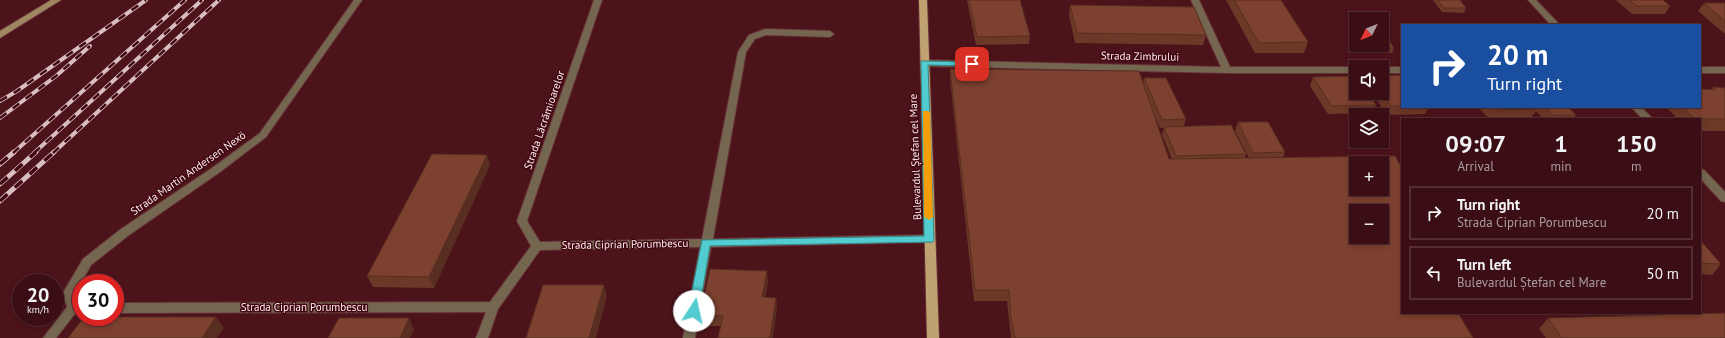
<!DOCTYPE html>
<meta charset="utf-8">
<style>
body{margin:0;font-family:"PT Sans",sans-serif;background:#451c22;color:#f1f3f6;height:100vh;display:flex;flex-direction:column;font-size:15px;white-space:nowrap}
*{box-sizing:border-box;margin:0}
p{font-size:13px;color:#ab9ca0}
.icon{flex:none;width:22px;height:22px;fill:none;stroke:currentColor;stroke-width:2;stroke-linecap:round;stroke-linejoin:round}
.map{position:relative;flex:1;overflow:hidden}
.sheet{position:absolute;left:1401px;top:118px;width:300px;height:196px;display:flex;flex-direction:column;background:#3a0e14;border-radius:0px;box-shadow:0 2px 6px #0003,0 0 0 1px #542e34}
.sheet>*{flex:none}
.hud{position:absolute;left:1401px;top:24px;width:300px;height:84px;border-radius:0px;box-shadow:0 2px 6px #0003,0 0 0 1px #542e34;background:#1a4fa0;color:#fff;overflow:hidden}
.needle{width:26px;rotate:227deg}
.fabs{position:absolute;left:1349px;top:12px;display:grid;gap:8px}
.fabs a{display:grid;place-items:center;width:40px;height:40px;border-radius:0px;background:#3a0e14;box-shadow:0 2px 6px #0003,0 0 0 1px #542e34;font-size:20px}
.speed{position:absolute;left:12px;top:274px;display:flex;gap:8px;font-size:20px;font-weight:700;text-align:center}
.speed>*{display:grid;place-content:center;width:52px;height:52px;border-radius:50%;background:#3a0e14;box-shadow:0 2px 6px #0003,0 0 0 1px #542e34;line-height:1}
.speed small{font-size:10px;font-weight:400}
.speed .limit{border:6px solid #d22;background:#fff;color:#111}
.pin{position:absolute;display:grid;place-items:center;width:34px;height:34px;color:#fff;margin:-17px;border-radius:8px;box-shadow:0 2px 6px #0006}
.me{position:absolute;width:44px;margin:-22px;rotate:10deg;stroke-linejoin:round;filter:drop-shadow(0 0 3px #0008)}
.turn{display:flex;align-items:center;gap:14px;height:84px;padding:0 20px;font-size:18px}
.turn .icon{width:52px;height:52px;stroke-width:2.5}
.turn b{display:block;font-size:28px;line-height:34px}
.eta{display:flex;justify-content:space-evenly;align-items:center;height:68px;text-align:center}
.eta b{font-size:24px;font-weight:800;line-height:28px}
ul{padding:0;list-style:none}
li{display:flex;align-items:center;gap:12px;height:54px;margin:0 8px 6px;padding:0 12px;border:2px solid #542e34;border-radius:0px}
li div{flex:1}
li b{display:block;font-size:15px}
li em{font-style:normal}
.map>svg:first-child{display:block}
</style>
<div class="map">
<svg width="1725" height="338" viewBox="0 0 1725 338">
<rect width="100%" height="100%" fill="#4d131a"/>
<g fill="none" stroke-linecap="round" stroke-linejoin="round">
<g stroke="#663238" stroke-width="2">
<path id="minor" d="M354,0h8l-96,137 -46,35 -91,63 -38,30 -16,28 4,15 -2,3 -21,27h-13l24,-31 -4,-14 20,-34 38,-30 91,-61 48,-35z
M594,0h8l-75,221 13,21 162,-3 36,-187 11,-17 16,-6 65,2 4,3 -4,3 -64,-2 -11,4 -9,13 -33,187 216,-4 4,1 1,3 -1,3 -222,5 -16,91h-12l17,-91 -160,3 -42,59 -10,29h-12l10,-26 -371,1v-10l375,-1 41,-56 -14,-25z
M1191,0h8l31,67h126v6h-129l-303,-7 -4,-3 4,-3 297,7z
M1528,0h8l24,25h-9z
M1382,67h20v6h-20z
M1700,67h25v6h-25z
M1631,107h10l12,12h-10z
M1700,169l4,1 21,22v10l-4,-1 -21,-23z"/>
</g>
<g stroke="#663238" stroke-width="2">
<path id="secondary" d="M51,0h10l-61,38v-7z"/>
</g>
<g stroke="#663238" stroke-width="2">
<path id="primary" d="M919,0h8l12,338h-12z"/>
</g>
<use href="#minor" fill="#75664f" fill-rule="evenodd"/>
<use href="#secondary" fill="#9f8762" fill-rule="evenodd"/>
<use href="#primary" fill="#c0a170" fill-rule="evenodd"/>
<g stroke="#d8bec0" stroke-width="4">
<path id="rail-far1" d="M0,101l17,-10 129,-91
M0,118l56,-42 34,-30
M13,153l172,-153
M34,153l168,-153
M53,153l166,-153"/>
</g>
<g stroke="#d8bec0" stroke-width="5">
<path id="rail" d="M0,164l14,-12
M0,184l36,-32
M0,201l54,-49"/>
</g>
<use href="#rail-far1" stroke="#410710" stroke-width="2.5" stroke-dasharray="8" stroke-linecap="butt"/>
<use href="#rail" stroke="#410710" stroke-width="3.5" stroke-dasharray="10" stroke-linecap="butt"/>
</g>
<path fill="#6c3828" fill-rule="evenodd" d="M967,0h53l10,36 -1,8 -53,1z
M1226,0h55l27,42 -4,11h-49z
M1433,0h27l6,8 -2,5 -22,-1z
M1616,0h47l7,6 -5,8h-33z
M1704,3h21v31l-27,-23z
M1070,5l136,30 -3,10 -128,-2 -6,-28z
M1365,45h17l12,3 -2,5 -22,-1z
M950,69l193,14 1,-5 42,41 -2,7 62,28 -1,4h4l-14,-27 3,-9 47,30 -2,6 119,155 71,25h-462l-4,-37h-33l-24,-222zM1153,112l7,16h4l-2,7 10,24h-3z
M1402,75v32h27l-4,7 -38,1 -15,-22h10z
M1313,77l63,28 -4,8 -44,1 -18,-28z
M1713,87l12,1v43h-25v-12h-26l1,-3 -9,-9h34z
M1478,107h93l-1,1 6,7 -3,4h-30l-7,-8 -4,6 -44,1z
M490,165l-56,123 -61,-1 -6,-11z
M1700,240l21,24 -9,11 -12,-1z
M768,282l-3,16h11l1,11 -56,17h-19l-2,-11z
M1548,318l177,20h-179l-7,-9z"/>
<path fill="#582e21" d="M487,155l3,10 -56,123 -5,-11z
M767,271l1,11 -5,26 -1,-11z
M604,285l3,11 -11,42h-7z
M776,298l1,11 -4,29h-3z
M216,317l8,11 -7,10h-15z
M409,318l5,11 -4,9h-10z"/>
<path fill="#7d412f" stroke="#582e21" fill-rule="evenodd" d="M969,0h51l10,36 -53,1z
M1234,0h47l27,42 -49,1z
M1438,0h22l6,8h-22z
M1629,0h34l7,6h-33z
M1704,3h21v18z
M1070,5l124,2 12,28 -129,-2z
M1512,24l1,1h-35z
M1382,30l12,18h-22l-2,-3h12z
M950,69l189,2 30,88 226,-3 7,12v145h56l15,25h-458l-4,-19 -2,-29h-34zM1356,163h26v26h-26zM1356,211h26v26h-26z
M1402,75v31h-11l-10,-13h1v-17z
M1356,76v17h12l8,12 -44,1 -19,-29z
M1144,78h22l20,41 -24,1z
M1713,87l12,1v31h-28l-5,-3 -10,-9h18v-18l16,1z
M1490,107h46l1,2 -44,1z
M1545,107h23l8,8h-24z
M1238,122h30l17,30 -32,1z
M1231,125l15,29 -70,2 -12,-29z
M432,154l55,1 -58,122 -62,-1z
M1700,240l21,24 -21,-1z
M710,269l57,2 -5,26 14,1 -6,40h-52l5,-22 -23,-1z
M543,285h61l-15,53h-63z
M1725,313v25h-163l-14,-20z
M84,317h132l-14,21h-134z
M339,318h70l-9,20h-72z"/>
<path fill="#52ccd0" stroke="#358587" d="M921,61l51,1 4,2 -4,2 -44,-1 6,175 -1,2 -223,4 -11,65 -5,4 -4,-1 -2,-3 14,-71 222,-4z"/>
<path fill="#f59e0b" d="M923,111h6l1,2 3,104 -4,3 -5,-3z"/>
<g text-anchor="middle" dominant-baseline="central" stroke-width="3" stroke-linejoin="round" paint-order="stroke">
<g font-size="11" fill="#feeeee" stroke="#410710">
<text transform="translate(1140 56) rotate(1)">Strada Zimbrului</text>
<text transform="translate(544 120) rotate(-71)">Strada Lăcrămioarelor</text>
<text transform="translate(915 157) rotate(-92)">Bulevardul Ștefan cel Mare</text>
<text transform="translate(188 173) rotate(-35)">Strada Martin Andersen Nexö</text>
<text transform="translate(625 244) rotate(-1)">Strada Ciprian Porumbescu</text>
<text x="304" y="307">Strada Ciprian Porumbescu</text>
</g>
</g>
</svg>
<div class="fabs">
<a><svg class="needle" viewBox="-14 -14 28 28"><path d="M0-13l5 13h-10z" fill="#e53935"/><path d="M0 13l5-13h-10z" fill="#ab9ca0"/></svg></a>
<a><svg class="icon" aria-label="sound" viewBox="0 0 24 24"><path d="M4 9h4l5-4v14l-5-4H4zM17 9q2 3 0 6"/></svg></a>
<a><svg class="icon" aria-label="layers" viewBox="0 0 24 24"><path d="M12 4l9 5-9 5-9-5zM3 14l9 5 9-5"/></svg></a>
<a>+</a>
<a>−</a>
</div>
<div class="speed"><div>20<small>km/h</small></div><div class="limit">30</div></div>
<div class="pin" style="left:972px;top:64px;background:#d93025"><svg class="icon" aria-label="arrive" viewBox="0 0 24 24"><path d="M6 21V4h12l-3 4 3 4H6"/></svg></div>
<svg class="me" style="left:694px;top:311px" viewBox="-20 -20 40 40"><circle r="19" fill="#fff"/><path d="M0-13L10 11 0 6-10 11z" fill="#52ccd0"/></svg>
<div class="hud">
<div class="turn"><svg class="icon" aria-label="right" viewBox="0 0 24 24"><path d="M7 20v-9h11M14 6l5 5-5 5"/></svg><div><b>20 m</b>Turn right</div></div>
</div>
<section class="sheet">
<div class="eta">
<div><b>09:07</b><p>Arrival</p></div>
<div><b>1</b><p>min</p></div>
<div><b>150</b><p>m</p></div>
</div>
<ul>
<li><svg class="icon" aria-label="right" viewBox="0 0 24 24"><path d="M7 20v-9h11M14 6l5 5-5 5"/></svg><div><b>Turn right</b><p>Strada Ciprian Porumbescu</p></div><em>20 m</em></li>
<li><svg class="icon" aria-label="left" viewBox="0 0 24 24"><path d="M17 20v-9H6M10 6l-5 5 5 5"/></svg><div><b>Turn left</b><p>Bulevardul Ștefan cel Mare</p></div><em>50 m</em></li>
</ul>
</section>
</div>
